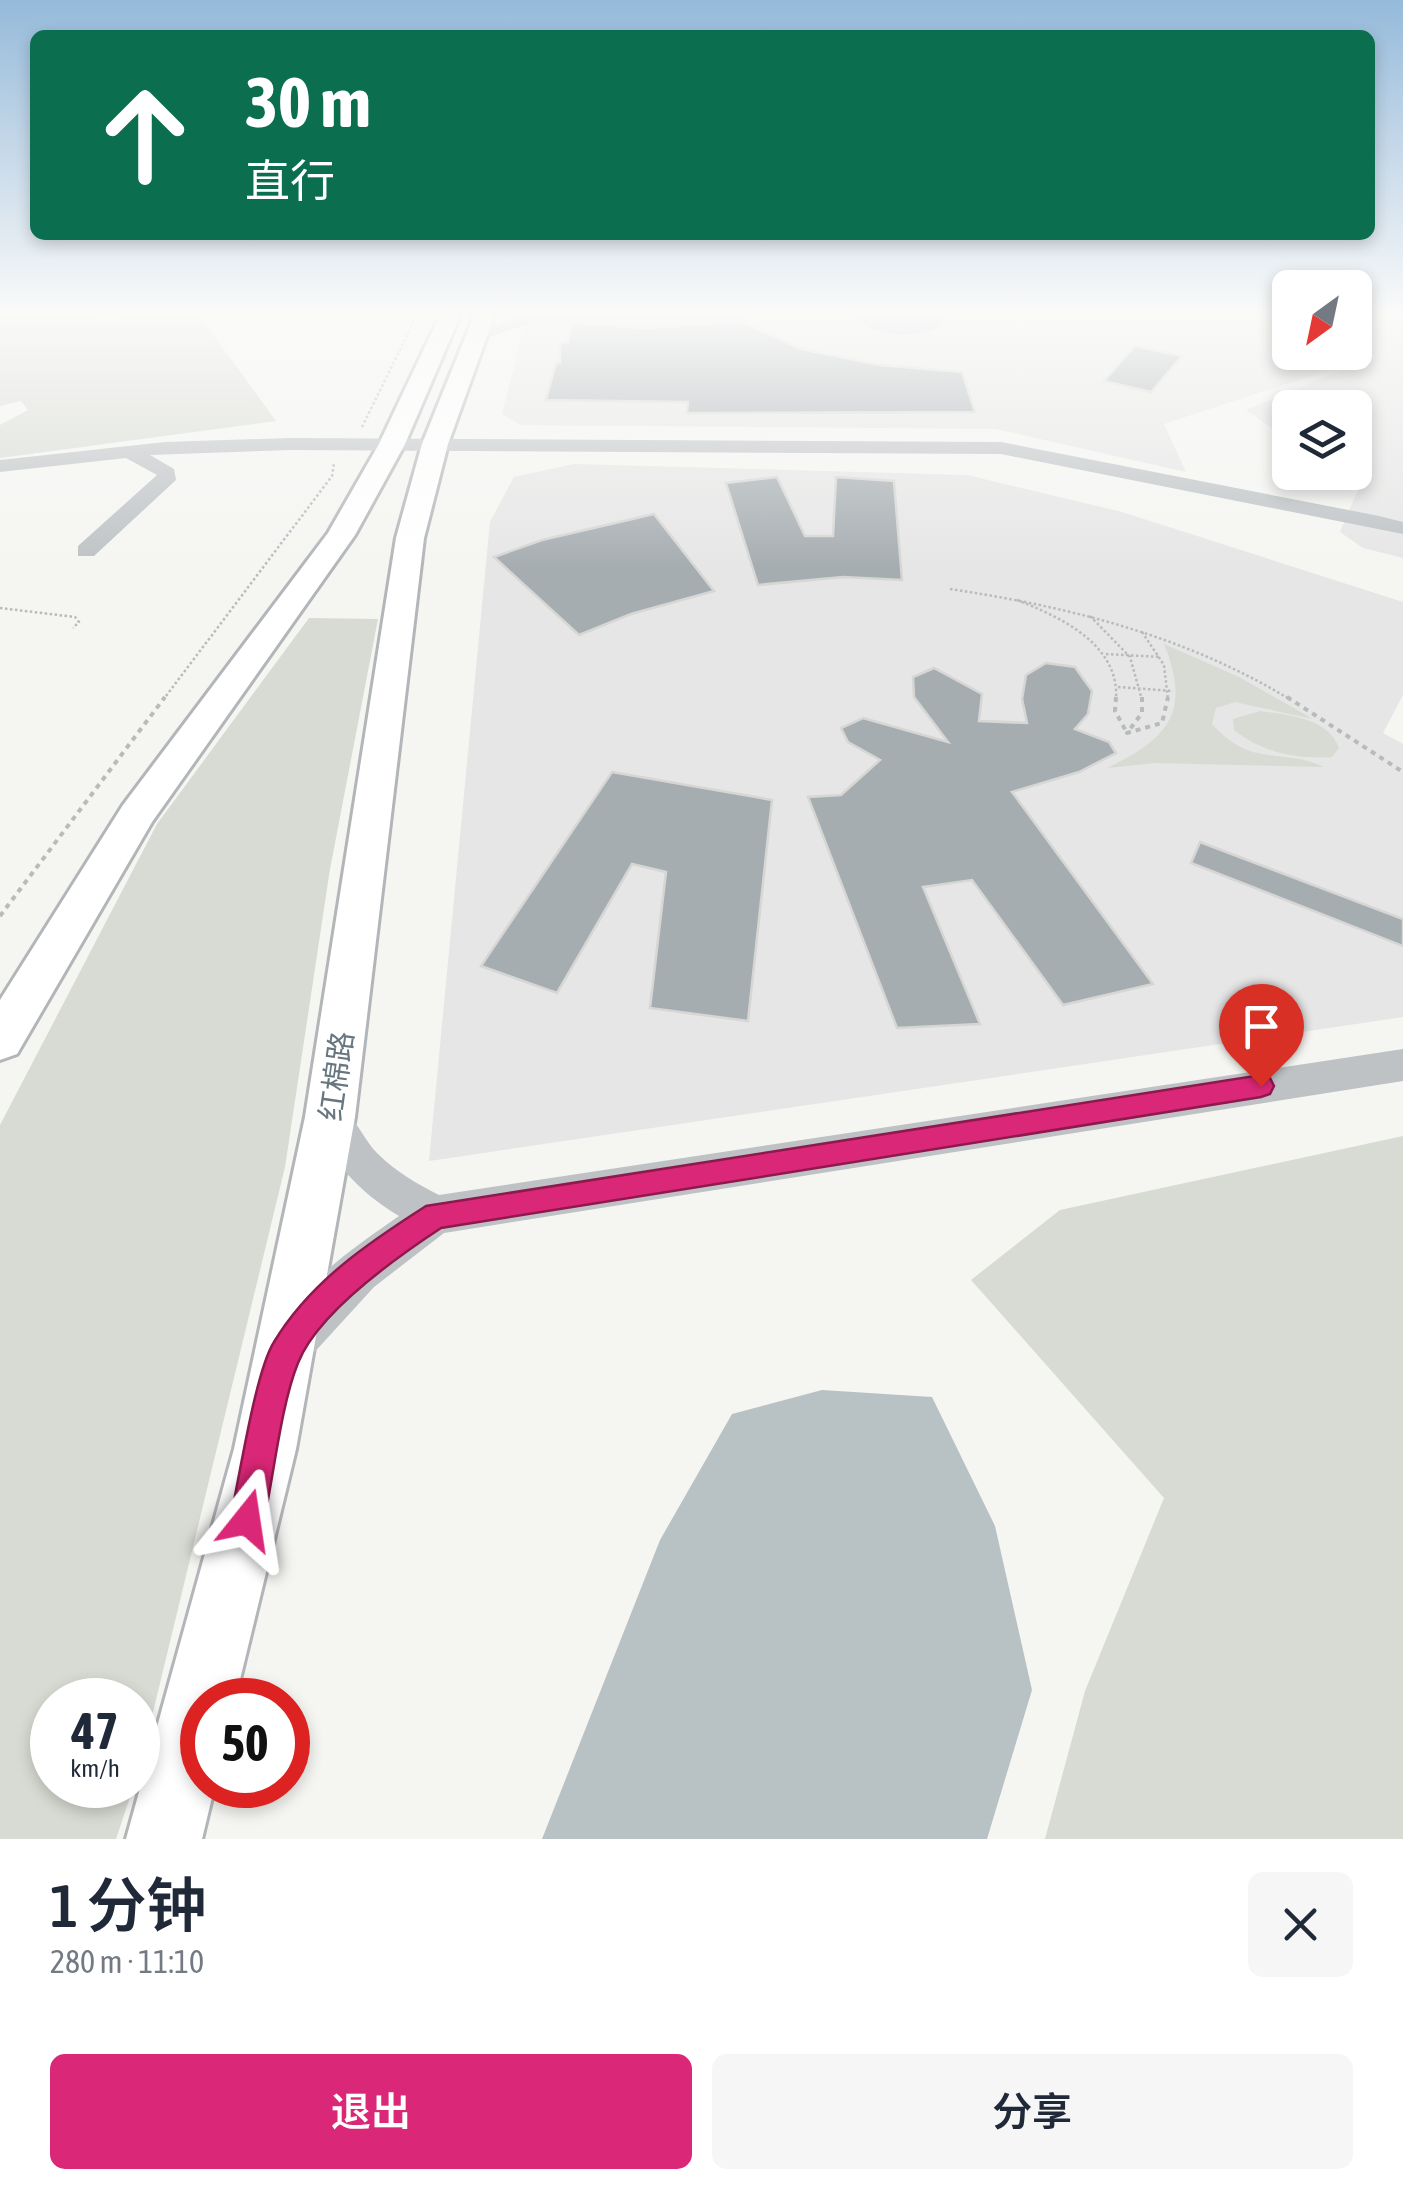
<!DOCTYPE html>
<html lang="zh">
<meta charset="utf-8">
<style>
body{margin:0;font-family:"Asap Condensed","Noto Sans SC",sans-serif;background:#f6f6f7;color:#1f2937;height:100vh;display:flex;flex-direction:column;font-size:38px;white-space:nowrap}
*{box-sizing:border-box;margin:0}
p{font-size:32px;color:#747a83}
.icon{flex:none;width:55px;height:55px;fill:none;stroke:currentColor;stroke-width:2;stroke-linecap:round;stroke-linejoin:round}
.map{position:relative;height:1839px;overflow:hidden}
.panel{display:flex;flex-direction:column;background:#fff;flex:1}
.panel>*{flex:none}
.banner{position:absolute;left:30px;top:30px;width:1345px;height:210px;border-radius:15px;box-shadow:0 5px 15px #0003;background:#0b6e4f;color:#fff;overflow:hidden}
.needle{width:65px;rotate:213deg}
.buttons{position:absolute;left:1272px;top:270px;display:grid;gap:20px}
.buttons a{display:grid;place-items:center;width:100px;height:100px;border-radius:15px;background:#fff;box-shadow:0 5px 15px #0003;font-size:50px}
.speed{position:absolute;left:30px;top:1678px;display:flex;gap:20px;font-size:50px;font-weight:700;text-align:center}
.speed>*{display:grid;place-content:center;width:130px;height:130px;border-radius:50%;background:#fff;box-shadow:0 5px 15px #0003;line-height:1}
.speed small{font-size:25px;font-weight:400}
.speed .limit{border:15px solid #d22;background:#fff;color:#111}
.pin{position:absolute;display:grid;place-items:center;width:85px;height:85px;color:#fff;margin:-102px -42px;border-radius:50% 50% 50% 0;rotate:-45deg;box-shadow:0 0 10px #0007}
.pin .icon{rotate:45deg}
.me{position:absolute;width:110px;margin:-55px;rotate:15deg;stroke-linejoin:round;filter:drop-shadow(0 0 8px #0008)}
.turn{display:flex;align-items:center;gap:35px;height:210px;padding:0 50px;font-size:45px}
.turn .icon{width:130px;height:130px;stroke-width:2.5}
.turn b{display:block;font-size:70px;line-height:85px}
.round{display:grid;place-items:center;flex:none;width:105px;height:105px;border-radius:15px;background:#f6f6f7}
.overview{display:flex;align-items:center;justify-content:space-between;height:170px;padding:0 50px}
h1{font-size:60px;font-weight:600;line-height:75px}
.cta{display:flex;gap:20px;margin-top:auto;padding:20px 50px}
.cta a{flex:1;height:115px;border-radius:15px;background:#db2777;color:#fff;font-size:40px;font-weight:600;line-height:115px;text-align:center}
.cta a+a{background:#f6f6f7;color:#1f2937}
.map>svg:first-child{display:block}
</style>
<div class="map">
<svg width="1403" height="1839" viewBox="0 0 1403 1839">
<rect width="100%" height="100%" fill="#f5f5f2"/>
<path fill="#e5e6e5" d="M528,311h762v41h65v-41h48v247l-40,-10 -23,-16 18,-42 -24,-17 21,-1v-64h-65v33l-44,-31 146,-61 -228,75 22,48 -190,-43 -475,-4 -19,-11z
M574,464l393,11 155,37 281,90v93l-20,38 20,11v273l-974,144 61,-639 24,-45z"/>
<path fill="#d7dbd3" d="M0,311h99l4,10 56,-10h37l80,110 -276,37v-33l28,-15 -7,-9 -21,5z
M309,618l69,1 -48,250 -45,298 -147,607v-74h-86v85h82l-18,54h-116v-714l157,-301z
M1164,644l75,33 74,42 -78,-17 -19,6 -4,16c40,45 69,23 112,43l-169,-4 -48,5c63,-30 84,-57 57,-124z
M1260,711c28,4 68,7 79,37l-7,9c-37,2 -68,-4 -98,-27l-1,-11z
M1403,1136v703h-358l40,-148 79,-193 -193,-218 89,-70z"/>
<path fill="#b8c2c5" d="M856,311h100l-8,2 -9,15c-27,10 -60,9 -84,-8z
M822,1390l110,7 63,129 37,164 -45,149h-445l118,-299 72,-126z"/>
<path fill="#a6adb1" stroke="#d6d6d4" stroke-width="2.5" d="M742,322l59,27 79,16 82,7 13,40 -288,1 1,-11 -142,-2 10,-37h4v-20l8,-1 4,-19 74,5z
M1135,346l47,10 -31,36 -47,-11z
M777,477l28,59h28l3,-59 58,4 8,99 -59,-3 -85,8 -32,-102z
M654,514l60,77 -83,23 -52,21 -85,-78 48,-17z
M1046,663l29,4 17,24 -4,23 -13,15 34,13 7,11 -37,19 -67,20 141,192 -90,21 -91,-125 -49,7 57,137 -83,4 -89,-231 33,-2 39,-35 -32,-18 -7,-14 22,-10 85,24 -34,-45 -1,-20 21,-9 48,26 -3,27 48,2 -5,-24 4,-24z
M612,772l160,28 -24,221 -98,-13 16,-136 -34,-8 -75,129 -76,-27z
M1200,842l203,77v27l-212,-83z"/>
<g fill="none" stroke-linecap="round" stroke-linejoin="round">
<g stroke="#b2b6b9" stroke-width="6">
<path id="major" d="M442,311h20l-57,133 -50,91 -203,287 -135,232 -17,6v-60l123,-195 205,-272 51,-89z
M476,311h20l-48,133 -24,94 -69,579 -59,332 -61,251h-33v85h13l-13,54h-76l108,-390 71,-332 91,-579 26,-94z"/>
</g>
<path stroke="#b8bbbc" stroke-width="2.5" stroke-dasharray="2.5 2.5" stroke-linecap="butt" d="M362,427l57,-116
M950,589c120,18 236,47 341,111
M1017,600c43,17 103,44 99,100
M0,608l75,9 4,5 -6,6
M1090,616l40,41 12,43
M1142,632l22,33 4,35
M1106,654l55,3
M1118,687l55,4
M163,700l169,-224 2,-13"/>
<path stroke="#b8bbbc" stroke-width="4" stroke-dasharray="5 5" stroke-linecap="butt" d="M1116,697l-1,14 12,22
M1142,697v16l-15,20 35,-10 6,-26
M1287,697l116,75
M0,916l165,-219"/>
<path fill="#bec2c5" fill-rule="evenodd" d="M516,311h230l1,3 -8,5h-208l-2,5 -53,17 -8,-5 47,-18z
M291,438l710,4 378,74 24,6v12l-402,-80 -710,-4 -141,5 24,14 2,11 -82,76h-16v-10l79,-71 -31,-17 -126,14v-12l165,-18z
M1403,1049v32l-959,152 -70,54 -64,70 -16,6 -16,-6 -6,-16c22,-53 81,-93 127,-125 -42,-25 -67,-55 -88,-99l6,-12 13,-5c22,8 31,37 48,54 17,17 39,30 61,41z"/>
<use href="#major" fill="#fff" fill-rule="evenodd"/>
</g>
<linearGradient id="sky" x2="0" y2="1"><stop stop-color="#95bada"/><stop offset="0.55" stop-color="#fafaf9"/><stop offset="1" stop-color="#fafaf9" stop-opacity="0"/></linearGradient>
<rect width="1403" height="568" fill="url(#sky)"/>
<path fill="#db2777" stroke="#8e194d" stroke-width="2.5" d="M1261,1075l9,3 4,8 -4,8 -9,3 -820,131c-44,29 -123,84 -143,135 -17,42 -24,111 -34,157l-5,12 -12,5 -12,-5 -5,-12c9,-39 25,-148 44,-178 36,-60 94,-99 152,-136z"/>
<g text-anchor="middle" dominant-baseline="central" stroke-width="10" stroke-linejoin="round" paint-order="stroke">
<g font-size="30" fill="#67767f" stroke="#fff">
<text transform="translate(336 1076) rotate(-82)">红棉路</text>
</g>
</g>
</svg>
<div class="buttons">
<a><svg class="needle" viewBox="-14 -14 28 28"><path d="M0-13l5 13h-10z" fill="#e53935"/><path d="M0 13l5-13h-10z" fill="#747a83"/></svg></a>
<a><svg class="icon" aria-label="layers" viewBox="0 0 24 24"><path d="M12 4l9 5-9 5-9-5zM3 14l9 5 9-5"/></svg></a>
</div>
<div class="speed"><div>47<small>km/h</small></div><div class="limit">50</div></div>
<div class="pin" style="left:1261px;top:1086px;background:#d93025"><svg class="icon" aria-label="arrive" viewBox="0 0 24 24"><path d="M6 21V4h12l-3 4 3 4H6"/></svg></div>
<svg class="me" style="left:247px;top:1520px" viewBox="-20 -20 40 40"><path d="M0-17L14 15 0 8-14 15z" fill="#db2777" stroke="#fff" stroke-width="4"/></svg>
<div class="banner">
<div class="turn"><svg class="icon" aria-label="ahead" viewBox="0 0 24 24"><path d="M12 20V5M6 11l6-6 6 6"/></svg><div><b>30 m</b>直行</div></div>
</div>
</div>
<section class="panel">
<div class="overview"><div><h1>1 分钟</h1><p>280 m · 11:10</p></div><a class="round"><svg class="icon" aria-label="close" viewBox="0 0 24 24"><path d="M6 6l12 12M18 6L6 18"/></svg></a></div>
<div class="cta"><a>退出</a><a>分享</a></div>
</section>
